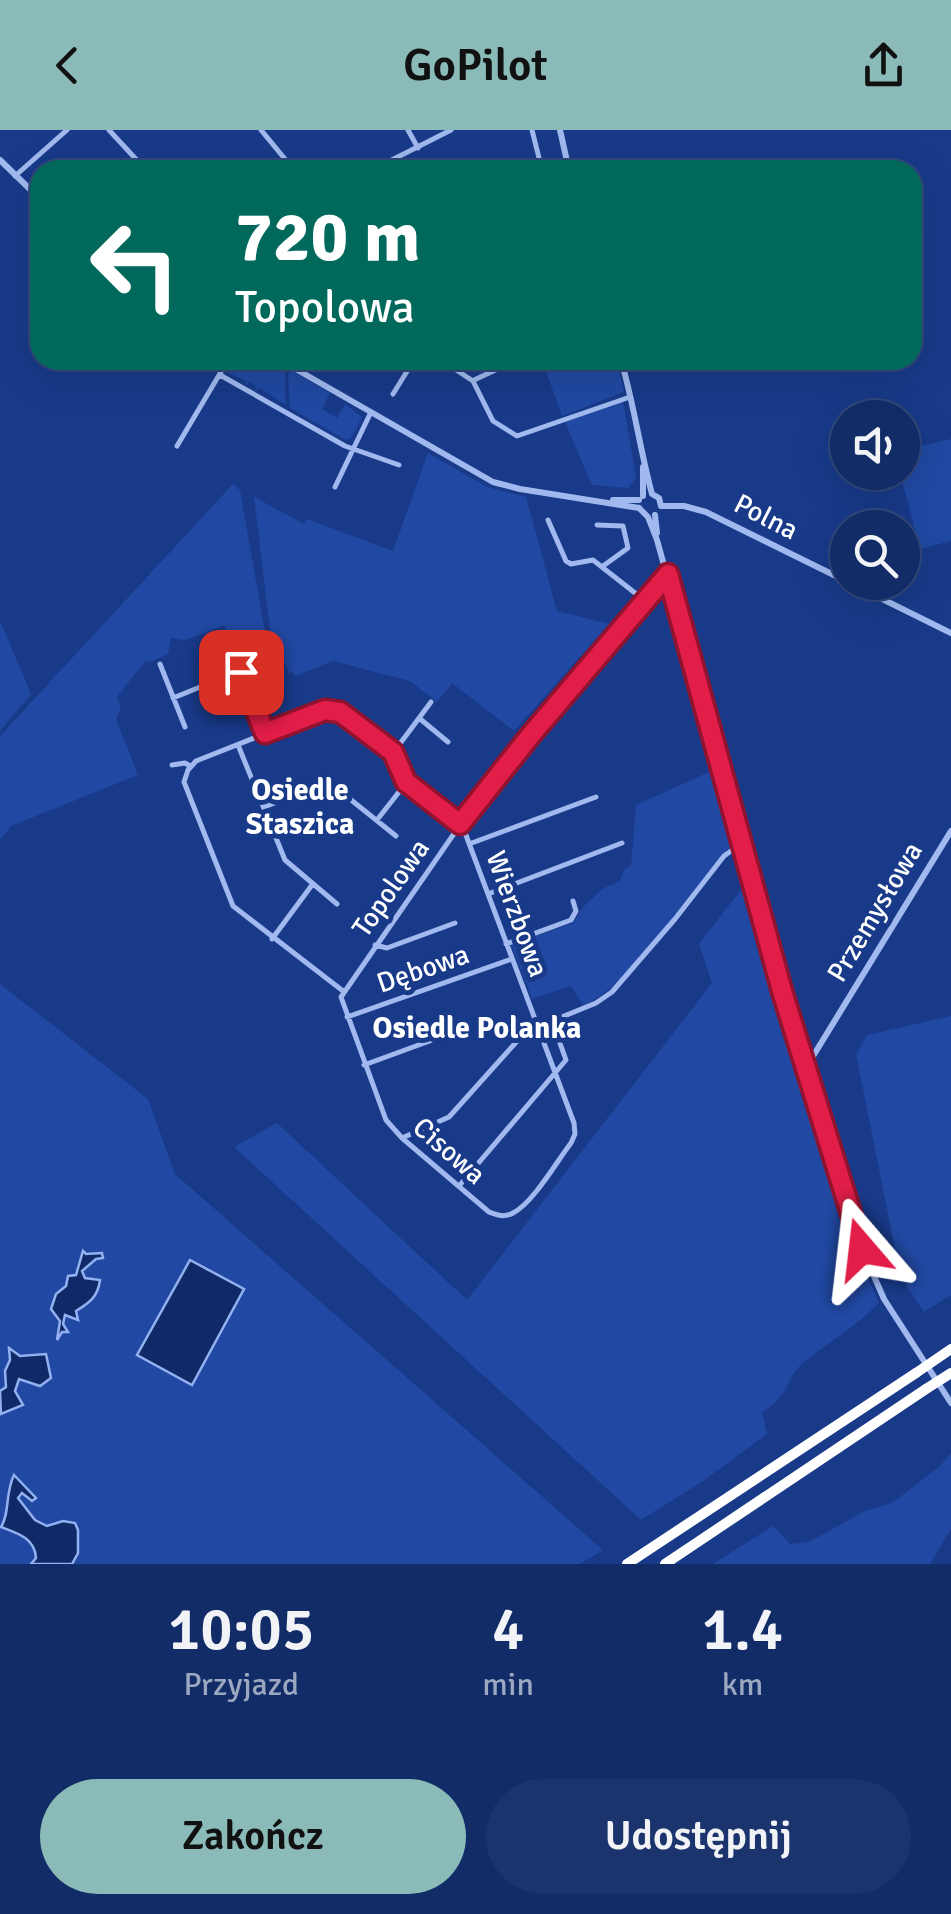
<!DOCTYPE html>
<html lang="pl">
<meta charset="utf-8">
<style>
body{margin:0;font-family:Signika,sans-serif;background:#1b346d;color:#f1f3f6;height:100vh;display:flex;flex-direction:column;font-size:38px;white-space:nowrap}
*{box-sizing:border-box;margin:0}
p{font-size:32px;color:#9ca7c0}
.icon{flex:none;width:55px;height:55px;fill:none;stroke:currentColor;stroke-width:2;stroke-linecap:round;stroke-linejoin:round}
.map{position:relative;height:1434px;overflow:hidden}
.details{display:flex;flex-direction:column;background:#122c67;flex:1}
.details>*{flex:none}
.top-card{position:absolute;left:30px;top:30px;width:892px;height:210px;border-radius:30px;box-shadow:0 10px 40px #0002,0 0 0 2px #31487b;background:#00695c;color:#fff;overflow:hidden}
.controls{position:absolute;left:830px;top:270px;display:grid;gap:20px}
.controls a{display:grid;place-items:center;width:90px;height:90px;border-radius:50%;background:#122c67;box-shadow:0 10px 40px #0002,0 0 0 2px #31487b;font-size:50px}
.pin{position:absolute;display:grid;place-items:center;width:85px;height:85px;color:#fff;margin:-42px;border-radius:20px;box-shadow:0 5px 15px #0006}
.me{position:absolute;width:110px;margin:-55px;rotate:343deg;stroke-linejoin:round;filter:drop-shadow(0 0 8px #0008)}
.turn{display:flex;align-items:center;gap:35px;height:210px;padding:0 40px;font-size:45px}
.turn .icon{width:130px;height:130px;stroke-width:2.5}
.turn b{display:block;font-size:70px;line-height:85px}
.eta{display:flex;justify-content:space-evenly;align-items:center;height:170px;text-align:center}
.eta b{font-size:60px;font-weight:600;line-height:70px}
.action{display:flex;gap:20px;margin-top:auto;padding:20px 40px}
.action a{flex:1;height:115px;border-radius:60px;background:#8bbbb9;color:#111;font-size:40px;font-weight:600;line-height:115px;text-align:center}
.action a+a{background:#1b346d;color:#f1f3f6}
header{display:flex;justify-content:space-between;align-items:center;height:130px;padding:0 40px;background:#8bbbb9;color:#111;font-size:45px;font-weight:600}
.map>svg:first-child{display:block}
</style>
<header><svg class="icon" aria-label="back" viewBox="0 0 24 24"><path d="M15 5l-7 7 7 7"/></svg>GoPilot<svg class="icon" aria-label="share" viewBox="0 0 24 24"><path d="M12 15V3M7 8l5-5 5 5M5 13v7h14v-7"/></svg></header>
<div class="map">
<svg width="951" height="1434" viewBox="0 0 951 1434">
<rect width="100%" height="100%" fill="#183a89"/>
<path fill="#2149a3" d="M235,230h34l16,9 1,36 -27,-17 -4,4 1,-6 -6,-4 -5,4 1,-5 -17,-8z
M542,230h75l7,32 -62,24z
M292,241l38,22 -8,16 15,9 8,-14 17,13 -11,21 -5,2 -56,-32 -2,-33z
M623,271l13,77 -8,10 -36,-3 -27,-63z
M951,309v102l-31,8 -20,-76 2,-1 1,-22z
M428,323l59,34 39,10 31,114 52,13 -95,107 -62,-48 -15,19 -27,-21 -77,-20 -38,15 -2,-4 -4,1 -6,-14 -5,2 -6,-15 -18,-149 50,27 3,-5 86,32z
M233,354l7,6 27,154 -22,9 -7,-18 -8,2 -6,-12 -39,15 -14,-2 -3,16 -20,9 -2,-3 -29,37 4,11 -5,11 22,56 -127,51 -11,14v-104z
M1,493l30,71 -31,37v-106z
M718,638l18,71c-36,41 -104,149 -153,166l-12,-19 -39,13 -20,-54 61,-22 11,-17 20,-18 16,-7 4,-12 7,-3 5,-61z
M747,752l30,111 79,258 23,52c-23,24 -51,39 -76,60 -19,17 -12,32 -41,49l5,22 -64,47 -62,39 -407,-373 43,-24 190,177 245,-317 -13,-39z
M0,854l148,115 27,75 428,376 -23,14h-580z
M951,886v279l-27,17 -17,-25 -9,-23 -42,-209 11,-20z
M951,1323v76l-21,35h-217l60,-38 17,18 19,-2 56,-31 27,-8 47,-36z"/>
<path fill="#102967" stroke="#93b1f0" stroke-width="2.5" d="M83,1121l3,3 16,-1 1,5 -7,1 -14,12 3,7 15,2c-2,17 -11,23 -24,31l2,9 -13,-5 -2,9 5,8h-6l-5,8 3,-19 -9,-12 5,-15 10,-8 2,-10 8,-1z
M190,1130l54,29 -52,96 -55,-30z
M9,1218l11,8 26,-2 5,24 -11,8 -21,-7 -4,12 8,14 -22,9 -1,-23 6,-4 -1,-16 5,-11z
M14,1345l22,23 -4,3 -10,-8 -4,5 17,22 12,6 16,-5 12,2 3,7v23l-6,11h-41l5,-6c-1,-20 -19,-25 -35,-31 9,-14 4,-34 13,-52z"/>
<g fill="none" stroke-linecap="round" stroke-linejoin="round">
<path stroke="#a1b9ee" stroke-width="5" d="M109,0l37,40
M261,0l33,40
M408,0l10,18
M532,0l10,40
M396,28l7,12
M372,40l79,-40
M15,46l52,-46
M441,230l32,21 20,40 24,15 113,-39
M220,245l125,71 54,19
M474,250l43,-20
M393,264l21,-34
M177,316l51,-86
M335,357l36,-75
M548,390l18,41 5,3 22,-4 51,40
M597,395l26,1 5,22 -25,18
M160,534l25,63
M241,542l24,61
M173,568l99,-40
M419,588l29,24
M238,615l47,115 52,44
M393,623l38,-51
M172,635l13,-2 5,3
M264,677l57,-22 14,2 61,49
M377,690l29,-37
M469,714l127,-47
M488,764l134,-51
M272,809l40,-54
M506,814l65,-24 5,-9 -3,-10
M375,815l12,3 68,-25
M343,861l-110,-85 -49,-124 4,-12 8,-9 129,-51 15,2 53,41 13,29 54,43 4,5 110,293 1,11 -4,9c-14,18 -38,60 -58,70 -9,5 -16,2 -24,-1l-87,-74 -16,-18 -45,-123 119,-172 9,-13 199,-238
M347,887l165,-58
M552,891l44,-18 16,-11 63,-73 49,-63 18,-13
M364,935l82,-30
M402,1008l47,-21 86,-96
M459,1056l107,-126 -14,-39 -15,5"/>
<path stroke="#a1b9ee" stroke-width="6" d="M560,0l9,40
M0,30l40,39
M280,230l213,122 27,7 119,19
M621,230c13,44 19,90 31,134l7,4 2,8
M643,337v29
M613,370h26
M661,376h23l22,6 142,70
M639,378l9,9 9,23 125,451 80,258 22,50 67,104
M655,385l2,18
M848,452l103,51
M807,936l144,-235"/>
<path stroke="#fff" stroke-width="10" d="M627,1434l289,-191
M665,1434l261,-175"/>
<path stroke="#fff" stroke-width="10" d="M916,1243l35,-24
M926,1259l25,-16"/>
</g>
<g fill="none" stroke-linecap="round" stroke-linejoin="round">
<g stroke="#92132f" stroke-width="25">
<path id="route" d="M241,542l24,61 60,-23 15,2 53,40 13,30 54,42 70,-88 138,-162 114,417 80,258"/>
</g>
<use href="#route" stroke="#e11d48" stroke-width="18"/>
</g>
<g text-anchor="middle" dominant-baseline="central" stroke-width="10" stroke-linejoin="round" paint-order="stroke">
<g font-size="28" fill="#fff" stroke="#183a89">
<text transform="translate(766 387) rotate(27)">Polna</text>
<text transform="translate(391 758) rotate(-55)">Topolowa</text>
<text transform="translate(875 782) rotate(-59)">Przemysłowa</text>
<text transform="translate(517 784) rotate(70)">Wierzbowa</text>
<text transform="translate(423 839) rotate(-19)">Dębowa</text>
<text transform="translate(449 1021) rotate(41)">Cisowa</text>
</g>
<g font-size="30" font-weight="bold" fill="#fff" stroke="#183a89">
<text x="300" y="660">Osiedle<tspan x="300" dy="34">Staszica</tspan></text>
<text x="477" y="898">Osiedle Polanka</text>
</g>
</g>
</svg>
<div class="controls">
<a><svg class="icon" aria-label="sound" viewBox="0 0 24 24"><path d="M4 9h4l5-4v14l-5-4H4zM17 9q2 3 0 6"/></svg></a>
<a><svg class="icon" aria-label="search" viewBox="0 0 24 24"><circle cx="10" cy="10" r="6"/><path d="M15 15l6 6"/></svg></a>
</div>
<div class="pin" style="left:241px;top:542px;background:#d93025"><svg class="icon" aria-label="arrive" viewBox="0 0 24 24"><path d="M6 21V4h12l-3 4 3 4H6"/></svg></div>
<svg class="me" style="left:862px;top:1119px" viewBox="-20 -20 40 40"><path d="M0-17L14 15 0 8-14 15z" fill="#e11d48" stroke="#fff" stroke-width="4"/></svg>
<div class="top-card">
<div class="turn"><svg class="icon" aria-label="left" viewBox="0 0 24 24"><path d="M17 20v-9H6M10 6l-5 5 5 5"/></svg><div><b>720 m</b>Topolowa</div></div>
</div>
</div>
<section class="details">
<div class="eta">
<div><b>10:05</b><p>Przyjazd</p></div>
<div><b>4</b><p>min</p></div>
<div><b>1.4</b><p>km</p></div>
</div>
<div class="action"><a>Zakończ</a><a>Udostępnij</a></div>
</section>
